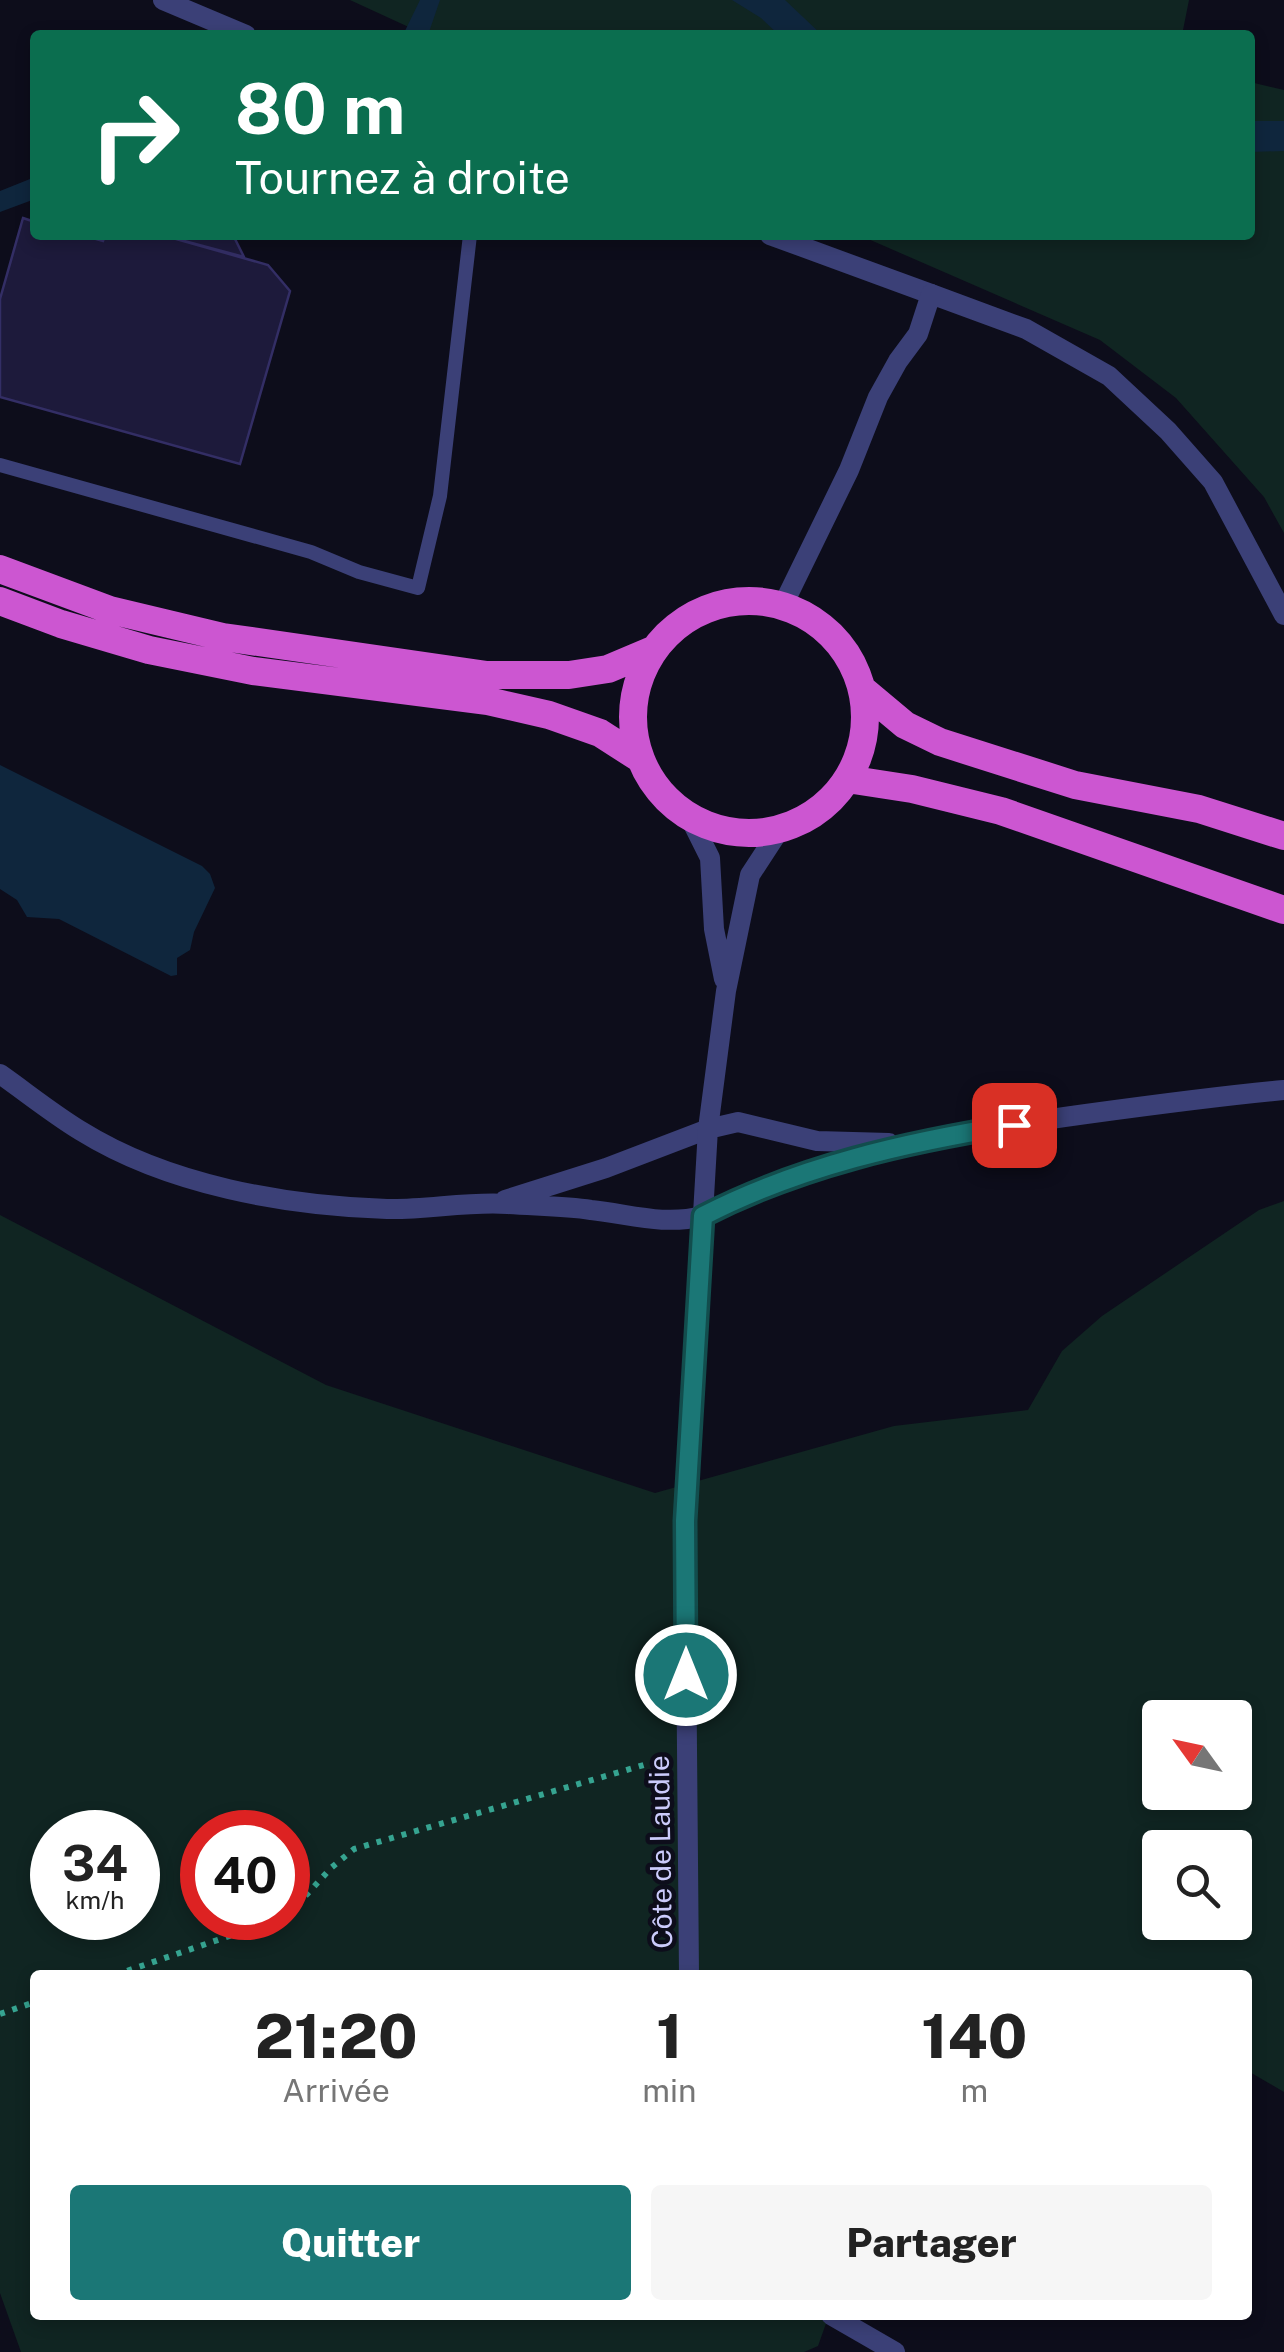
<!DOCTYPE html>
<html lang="fr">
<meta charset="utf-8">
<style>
body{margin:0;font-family:"Public Sans",sans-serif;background:#f6f6f6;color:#222;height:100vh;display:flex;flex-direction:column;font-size:38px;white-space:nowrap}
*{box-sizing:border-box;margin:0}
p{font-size:32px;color:#767676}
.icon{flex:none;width:55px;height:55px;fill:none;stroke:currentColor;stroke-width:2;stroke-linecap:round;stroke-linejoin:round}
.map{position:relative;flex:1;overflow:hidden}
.panel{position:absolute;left:30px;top:1970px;width:1222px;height:350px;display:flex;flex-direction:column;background:#fff;border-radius:10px;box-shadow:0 5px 15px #0003}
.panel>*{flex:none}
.guide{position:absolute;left:30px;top:30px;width:1225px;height:210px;border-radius:10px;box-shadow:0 5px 15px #0003;background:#0b6e4f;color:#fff;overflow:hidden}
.needle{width:65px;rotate:303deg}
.tools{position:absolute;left:1142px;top:1700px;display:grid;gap:20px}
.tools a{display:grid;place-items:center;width:110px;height:110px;border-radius:10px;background:#fff;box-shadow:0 5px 15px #0003;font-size:50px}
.speed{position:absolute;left:30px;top:1810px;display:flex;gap:20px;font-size:50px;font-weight:700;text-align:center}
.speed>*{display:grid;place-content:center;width:130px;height:130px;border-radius:50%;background:#fff;box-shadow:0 5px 15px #0003;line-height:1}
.speed small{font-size:25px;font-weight:400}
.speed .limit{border:15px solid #d22;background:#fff;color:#111}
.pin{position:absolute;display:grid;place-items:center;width:85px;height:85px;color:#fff;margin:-42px;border-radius:20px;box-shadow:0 5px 15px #0006}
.me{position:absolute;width:110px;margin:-55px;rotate:0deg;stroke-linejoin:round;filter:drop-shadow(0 0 8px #0008)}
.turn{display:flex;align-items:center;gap:35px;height:210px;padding:0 40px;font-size:45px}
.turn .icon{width:130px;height:130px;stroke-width:2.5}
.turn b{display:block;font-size:70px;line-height:85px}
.eta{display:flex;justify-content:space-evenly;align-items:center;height:170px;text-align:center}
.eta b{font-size:60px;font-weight:800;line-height:70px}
.button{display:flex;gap:20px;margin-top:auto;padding:20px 40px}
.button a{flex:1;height:115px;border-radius:10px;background:#1b7776;color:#fff;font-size:40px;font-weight:800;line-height:115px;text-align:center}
.button a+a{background:#f6f6f6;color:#222}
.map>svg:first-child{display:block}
</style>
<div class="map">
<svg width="1284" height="2352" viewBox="0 0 1284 2352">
<rect width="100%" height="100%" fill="#0d0d1b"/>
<path fill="#102522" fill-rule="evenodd" d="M350,0h839l-7,35h-756z
M1250,82l34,8v443l-20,-36 -88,-99 -76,-58 -241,-105h391z
M1284,1201v891l-36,-21v-96h-1213v340h794l-11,31 -14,6h-783l-21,-59v-1078l326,170 329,108 239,-67 134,-16 34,-59 40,-35 157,-106zM1160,1718h75v74h-75zM52,1832h86v86h-86zM202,1832h86v86h-86zM1160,1848h75v74h-75z"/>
<path fill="#0f263d" d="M420,0h20l-11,32 -2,3h-24z
M732,0h53l37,35h-43l-18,-17z
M1250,121h34v30l-34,1z
M35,177v22l-35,13v-21z
M0,765l202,101 8,8 5,14 -21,44 -4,18 -13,8v17l-6,1 -112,-57 -32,-2 -10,-17 -17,-11z"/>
<path fill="#1d1a3b" stroke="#332e65" stroke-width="2.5" d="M23,218l12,4v13h47l21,6 2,-6h57l106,30 22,26 -50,173 -240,-67v-98z
M162,235h71l11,22z"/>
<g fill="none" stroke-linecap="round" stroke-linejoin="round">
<path stroke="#36a491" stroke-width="6" stroke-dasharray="5 8" stroke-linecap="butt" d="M288,1915l43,-47 23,-19 307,-89
M115,1975l167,-57
M0,2014l35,-12"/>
<path stroke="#3b4077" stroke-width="14" d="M0,465l311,87 48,20 59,16 22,-92 30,-261"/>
<path stroke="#3b4077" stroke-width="20" d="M163,0l83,35
M770,235l161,59
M0,1074c27,19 53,40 81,57 87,54 205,75 306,78 40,1 81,-8 121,-5 27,2 56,2 83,6 39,4 72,16 112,6
M505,1200l101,-32 102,-39"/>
<path stroke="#3b4077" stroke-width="20" d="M783,605l66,-135 29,-73 20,-36 20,-27 13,-40 95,35 83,47 59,55 45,51 71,133
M690,818l20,40 4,71 10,50
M708,1129l30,-7 79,19 72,2
M703,1216c119,-61 252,-84 383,-102 66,-9 132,-18 198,-24
M689,1975l-4,-454 23,-392 18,-138 24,-116 30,-46
M831,2315l64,37"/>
<path stroke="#cc56d1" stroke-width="28" d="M0,569l110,41 113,27 264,38h82l39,-6 45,-19
M0,601l61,23 88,26 104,21 235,30 61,14 51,18 39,25
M633 717a116 116 0 1 1 232 0a116 116 0 1 1-232 0Z
M862,689l43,36 35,17 135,43 124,24 85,27
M847,779l65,10 89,22 283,99"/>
</g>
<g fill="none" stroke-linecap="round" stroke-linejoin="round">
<g stroke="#124d4d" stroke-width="25">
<path id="route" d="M686,1675l-1,-154 18,-305c97,-50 204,-74 311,-91"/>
</g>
<use href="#route" stroke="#1b7776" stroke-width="18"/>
</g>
<g text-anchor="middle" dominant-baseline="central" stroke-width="9" stroke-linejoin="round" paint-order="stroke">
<g font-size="28" fill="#cbcbfb" stroke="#0d0d1b">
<text transform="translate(660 1852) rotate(-91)">Côte de Laudie</text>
</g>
</g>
</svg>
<div class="tools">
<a><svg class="needle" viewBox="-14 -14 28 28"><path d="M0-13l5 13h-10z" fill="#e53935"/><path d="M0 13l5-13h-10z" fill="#767676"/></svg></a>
<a><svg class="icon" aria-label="search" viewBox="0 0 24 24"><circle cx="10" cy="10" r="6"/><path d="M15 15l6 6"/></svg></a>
</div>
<div class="speed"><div>34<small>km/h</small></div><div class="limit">40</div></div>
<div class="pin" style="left:1014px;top:1125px;background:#d93025"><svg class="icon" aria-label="arrive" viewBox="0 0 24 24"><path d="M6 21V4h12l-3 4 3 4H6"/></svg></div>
<svg class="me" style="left:686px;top:1675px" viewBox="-20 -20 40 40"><circle r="17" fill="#1b7776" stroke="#fff" stroke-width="3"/><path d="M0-11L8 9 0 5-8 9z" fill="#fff"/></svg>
<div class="guide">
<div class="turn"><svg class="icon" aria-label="right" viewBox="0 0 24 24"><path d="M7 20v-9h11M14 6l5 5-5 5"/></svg><div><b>80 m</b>Tournez à droite</div></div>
</div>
<section class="panel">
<div class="eta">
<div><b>21:20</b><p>Arrivée</p></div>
<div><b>1</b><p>min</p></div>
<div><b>140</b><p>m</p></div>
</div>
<div class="button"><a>Quitter</a><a>Partager</a></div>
</section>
</div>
